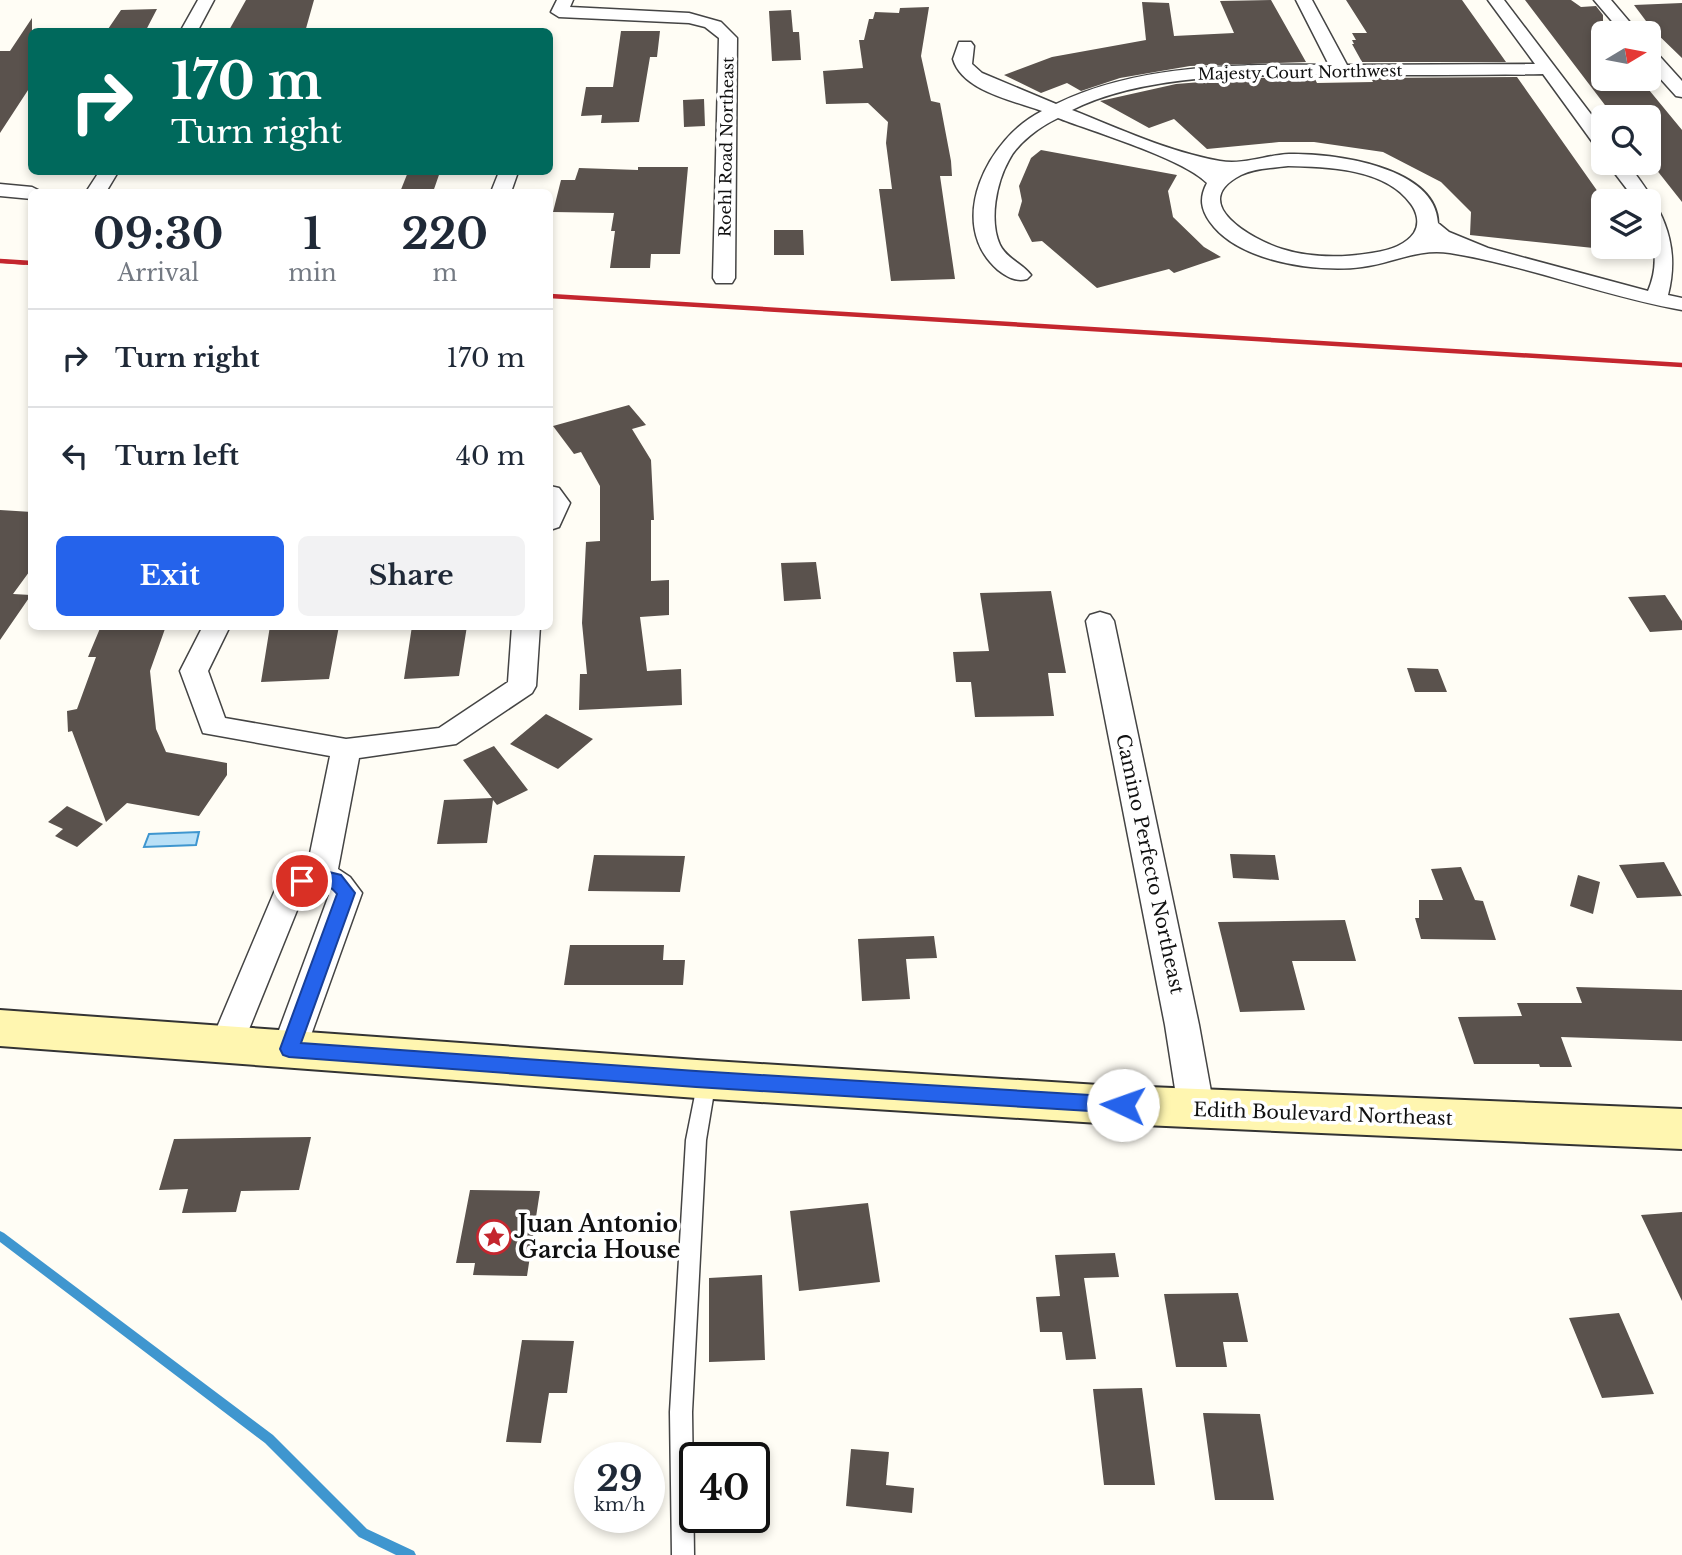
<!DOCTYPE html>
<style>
body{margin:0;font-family:"Libre Baskerville",serif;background:#f2f2f3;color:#1f2937;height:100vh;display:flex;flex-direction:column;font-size:26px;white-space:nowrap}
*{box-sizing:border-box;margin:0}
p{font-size:23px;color:#747a83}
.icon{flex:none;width:38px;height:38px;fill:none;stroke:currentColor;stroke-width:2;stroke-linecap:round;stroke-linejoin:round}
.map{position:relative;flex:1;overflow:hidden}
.details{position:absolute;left:28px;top:189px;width:525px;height:441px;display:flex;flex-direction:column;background:#fff;border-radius:10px;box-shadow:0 4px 10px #0003}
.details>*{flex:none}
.banner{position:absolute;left:28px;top:28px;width:525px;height:147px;border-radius:10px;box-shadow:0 4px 10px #0003;background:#00695c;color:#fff;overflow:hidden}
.needle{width:46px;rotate:80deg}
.controls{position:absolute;left:1591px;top:21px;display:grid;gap:14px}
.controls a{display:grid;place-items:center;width:70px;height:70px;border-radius:10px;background:#fff;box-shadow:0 4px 10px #0003;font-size:35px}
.speed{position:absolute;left:574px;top:1442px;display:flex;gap:14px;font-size:35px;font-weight:700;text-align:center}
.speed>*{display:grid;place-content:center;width:91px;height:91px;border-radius:50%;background:#fff;box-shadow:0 4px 10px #0003;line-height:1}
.speed small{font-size:18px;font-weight:400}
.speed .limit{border:4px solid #111;border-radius:10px;background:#fff;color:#111}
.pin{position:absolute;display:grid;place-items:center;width:60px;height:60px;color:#fff;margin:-30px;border:4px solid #fff;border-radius:50%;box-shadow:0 2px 7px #0007}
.me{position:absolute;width:77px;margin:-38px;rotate:273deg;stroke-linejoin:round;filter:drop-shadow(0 0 5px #0008)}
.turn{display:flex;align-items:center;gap:24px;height:147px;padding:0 28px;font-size:32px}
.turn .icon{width:91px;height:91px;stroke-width:2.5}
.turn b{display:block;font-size:49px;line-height:60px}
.eta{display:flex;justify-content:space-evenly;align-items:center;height:119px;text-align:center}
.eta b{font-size:42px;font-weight:800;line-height:49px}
.primary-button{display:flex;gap:14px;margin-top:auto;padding:14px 28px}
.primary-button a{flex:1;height:80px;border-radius:10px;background:#2563eb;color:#fff;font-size:28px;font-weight:800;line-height:80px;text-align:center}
.primary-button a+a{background:#f2f2f3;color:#1f2937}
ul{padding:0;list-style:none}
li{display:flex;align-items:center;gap:21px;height:98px;padding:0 28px;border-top:2px solid #e0e1e3}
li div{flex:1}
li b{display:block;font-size:26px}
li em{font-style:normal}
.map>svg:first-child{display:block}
</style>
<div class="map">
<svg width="1682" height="1555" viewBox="0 0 1682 1555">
<rect width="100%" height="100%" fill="#fffdf5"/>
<path fill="#b9e0f7" stroke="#3f96cf" stroke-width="2" d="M199,832l-3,13 -52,2 5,-13z"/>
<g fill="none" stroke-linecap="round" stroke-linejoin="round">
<path fill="#3f96cf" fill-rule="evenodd" d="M0,1231l4,2 269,202 94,94 47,22 2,4h-20l-37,-18 -94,-94 -265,-201z"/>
</g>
<path fill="#5a524d" d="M246,0h68l-9,32h-77z
M1271,0l35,62 -116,4 -70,12 -39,13 -14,-8 -26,10 -37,-18 48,-18 94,-17 -4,-38 27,1 5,33 60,-3 -14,-32z
M1346,0h116l44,62h-144l-10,-18h2l-2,-4h4l-4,-7h15z
M1525,0h46l10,7 15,-1 7,9v64h37l42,51v72l-34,-43v-42h-32l-5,-4z
M1682,3v55l-30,-29 -18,-24z
M929,7l-8,49 10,45 9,2 11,58 1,15h-12l15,103 -64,2 -12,-92h13l-6,-46 2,-21 -20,-19 -42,1 -3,-33 40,-3 -4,-28h5l5,-21h4l2,-7 24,1 1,-5z
M157,9l-12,23h-39l15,-22z
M791,10l2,22h6l2,28 -29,1 -3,-50z
M32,18v66l-32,49v-82h10z
M621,31h39l-3,26h-7l-11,65 -38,1 1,-8 -21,1 5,-29h27z
M1314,77l3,6 56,-1 -2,-4 146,-1 86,122v50l-133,-14 1,-23 -30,-30 -58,-30 -69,-10h-35l-72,7 -33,-30 -25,9 -49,-27 76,-17 76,-6z
M704,99l1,27 -21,1 -1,-27z
M1041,150l136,25 -9,16 5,26 31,30 17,10 -47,16 -5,-4 -72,19 -55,-47 -10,1 -14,-27 4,-14 -3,-15 12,-28z
M638,167h50l-8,87h-29l-1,14h-40l5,-37h-4l3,-18 -61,-1 8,-32h14l4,-12 59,2z
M408,172h32l-7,20h-33z
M774,230h29l1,25h-30z
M629,405l17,20 -14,4 19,31 3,60h-3v61l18,-1v35l-29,2 7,54 34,-2 1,36 -103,5 1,-36h7l-5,-51 4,-81 14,-1v-55l-19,-34 -7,2 -21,-28z
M0,510l32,2v56l-19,26 18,1 -31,45z
M816,562l5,37 -37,2 -3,-38z
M1051,591l15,82h-18l6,43 -79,1 -4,-35h-15l-3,-30 36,-1 -9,-58z
M1665,595l17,26v9l-32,2 -22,-35z
M101,626h65l-16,45 6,58 10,23 61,11v12l-28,41 -72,-13 -21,19 -34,-91 -4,1 -1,-21 10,-2 19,-52h-8z
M270,626h69l-10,53 -68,3z
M412,626h55l-8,50 -55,3z
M1407,668l31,1 9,23h-32z
M546,714l47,25 -35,30 -48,-25z
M494,746l34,44 -31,15 -4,-5 -6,43 -50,1 7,-44 48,-2 -29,-38z
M67,806l36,18 -26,23 -22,-11 8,-7 -15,-7z
M1230,854l45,1 4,25 -46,-2z
M594,855l91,1 -5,36 -92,-1z
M1664,862l18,34 -45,2 -18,-33z
M1461,867l14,33 8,1 13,39 -75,-1 -6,-21h4v-18h24l-12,-31z
M1578,875l22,7 -7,32 -23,-8z
M1345,920l11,41h-64l13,49 -65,2 -22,-90z
M934,936l3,22 -31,1 4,40 -48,2 -4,-62z
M570,945h94l-1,15h22l-2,25h-119z
M1576,987l106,3v51l-121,-4 11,30h-32l-1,-3h-65l-16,-47 64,-1 -5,-13h65z
M311,1137l-12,53 -58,1 -5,21 -54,1 6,-24 -29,1 15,-51z
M470,1190l70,1 -13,85 -54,-1 2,-12h-19z
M868,1203l12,79 -81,9 -9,-80z
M1682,1212v89l-41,-86z
M1115,1253l4,24 -35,1 12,81 -30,1 -4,-28h-22l-4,-35 24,-1 -5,-41z
M762,1275l3,85 -56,2v-84z
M1238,1293l10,49h-25l4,25h-51l-12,-73z
M1619,1313l35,81 -52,4 -33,-80z
M522,1340l52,1 -7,52h-18l-8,50 -35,-1z
M1142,1388l13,97h-51l-11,-96z
M1203,1413l57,1 14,86h-59z
M851,1449l38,3 -3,33 28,3 -2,25 -66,-7z"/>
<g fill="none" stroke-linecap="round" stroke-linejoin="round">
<g stroke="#444" stroke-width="3">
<path id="lane" d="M707,1072l7,3 2,5 -10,60 -14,272 2,143h-22l-2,-143 16,-272 12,-60 2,-5z"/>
</g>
<g stroke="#444" stroke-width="3">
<path id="street" d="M198,0h16l-17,32h-17z
M557,0h16l-3,7 119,6 32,9 16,16 -2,240 -3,5h-16l-3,-5 6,-240 -14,-11 -16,-4 -130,-6 -8,-5z
M1296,0h16l35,65 188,-1 -47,-64h16l99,130v19l-7,-2 -53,-73c-61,1 -121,1 -182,1 -88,0 -209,-5 -289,35 48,19 97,42 148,51 24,4 46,-6 69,-7 43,-1 147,12 149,69l11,9 39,16 160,43c15,-35 0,-56 0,-90h-12l-29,-38h20c32,41 55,77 41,132l14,3v12c-78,-14 -153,-44 -232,-57 -33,-5 -56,10 -88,14 -44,6 -124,-5 -152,-45 -9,-13 -11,-24 -3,-39 -25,-25 -113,-51 -149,-65 -17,8 -40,24 -49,42 -13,23 -20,61 -9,85 7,14 22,18 31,30l-4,4c-11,3 -20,-2 -29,-9 -54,-47 -9,-133 44,-159 -27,-10 -80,-20 -89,-52l6,-17h12l3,4 -2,18 10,9 74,31c82,-40 184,-40 273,-39zM1288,166c40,1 97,2 123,38 6,8 9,20 3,29 -9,13 -28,18 -42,20 -30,5 -61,5 -90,-4 -29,-9 -96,-46 -41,-74 14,-7 32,-7 47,-9z
M1594,0h17l28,33h-17z
M1648,49l6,1 28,31v16l-6,-1 -28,-31z
M99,172h19l-12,20h-20z
M499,172h19l-7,20h-20z
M0,184l32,3 10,5h-10v7l-32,-3z
M550,486l9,2 11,15 -11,24 -9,3z
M1100,612l10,3 4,6 85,404 15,83 -5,11 -13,4 -13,-4 -5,-11 -13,-83 -79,-404 4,-6z
M203,626h27l-22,45 17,47 121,21 93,-11 69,-46 4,-56h28l-4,60 -4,7 -76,51 -97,14 -21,111 12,8 12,16 -56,156 -5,10 -12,4 -12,-4 -5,-10 57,-154 -8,-6 -19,9 -63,156 -12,4 -12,-4 -5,-10 68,-161 29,-15 23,-112 -127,-23 -23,-62z"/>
</g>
<g stroke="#333" stroke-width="4">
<path id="secondary" d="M0,1010l697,50 402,25 583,24v40l-583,-26 -402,-25 -697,-52z"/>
</g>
<use href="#lane" fill="#fff" fill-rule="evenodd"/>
<use href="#street" fill="#fff" fill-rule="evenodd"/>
<use href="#secondary" fill="#fff6b0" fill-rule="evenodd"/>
<path stroke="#c4262e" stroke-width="3.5" d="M0,261l24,2"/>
<path stroke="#c4262e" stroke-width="4.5" d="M0,261l32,2
M550,296l1132,69"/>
</g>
<path fill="#2563eb" stroke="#184099" stroke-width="2" d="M321,870l20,5 14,18 -54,150 395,28 427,26 7,2 3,6 -3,6 -7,2 -427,-26 -407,-30 -6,-2 -3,-6 57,-155c-11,-14 -19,-11 -35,-6l-8,-7 2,-4z"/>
<defs>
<g id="sight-ring" transform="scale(1.75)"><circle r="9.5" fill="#fff" stroke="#c4262e" stroke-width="1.5"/><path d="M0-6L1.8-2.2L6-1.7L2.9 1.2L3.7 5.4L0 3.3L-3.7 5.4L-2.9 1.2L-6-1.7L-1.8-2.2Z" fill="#c4262e"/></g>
</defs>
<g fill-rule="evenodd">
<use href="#sight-ring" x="494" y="1237"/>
</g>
<g text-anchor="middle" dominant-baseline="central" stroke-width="7" stroke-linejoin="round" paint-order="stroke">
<g font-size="16" fill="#111" stroke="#fff">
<text transform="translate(1300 72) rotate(-1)">Majesty Court Northwest</text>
<text transform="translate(726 147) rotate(-89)">Roehl Road Northeast</text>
</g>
<g font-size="19" fill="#111" stroke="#fff">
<text transform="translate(1150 864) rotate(78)">Camino Perfecto Northeast</text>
<text transform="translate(1323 1114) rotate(2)">Edith Boulevard Northeast</text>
</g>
<g font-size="23" font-weight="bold" fill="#111" stroke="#fff" text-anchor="start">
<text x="518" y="1224">Juan Antonio<tspan x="518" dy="26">Garcia House</tspan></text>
</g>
</g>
</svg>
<div class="controls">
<a><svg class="needle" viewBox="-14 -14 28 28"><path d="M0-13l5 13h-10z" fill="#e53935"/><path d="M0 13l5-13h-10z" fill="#747a83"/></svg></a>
<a><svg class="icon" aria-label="search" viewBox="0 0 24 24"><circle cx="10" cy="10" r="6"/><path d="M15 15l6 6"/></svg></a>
<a><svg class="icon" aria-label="layers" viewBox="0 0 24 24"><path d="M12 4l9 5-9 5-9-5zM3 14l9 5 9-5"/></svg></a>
</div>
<div class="speed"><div>29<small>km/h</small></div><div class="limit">40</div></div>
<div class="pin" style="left:302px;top:881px;background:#d93025"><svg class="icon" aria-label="arrive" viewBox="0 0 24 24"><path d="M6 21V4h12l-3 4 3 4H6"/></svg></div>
<svg class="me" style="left:1123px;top:1105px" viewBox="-20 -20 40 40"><circle r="19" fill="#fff"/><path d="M0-13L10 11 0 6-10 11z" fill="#2563eb"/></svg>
<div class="banner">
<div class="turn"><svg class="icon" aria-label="right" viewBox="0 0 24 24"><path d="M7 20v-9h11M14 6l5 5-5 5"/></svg><div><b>170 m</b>Turn right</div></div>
</div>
<section class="details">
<div class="eta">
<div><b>09:30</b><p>Arrival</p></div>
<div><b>1</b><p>min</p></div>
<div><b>220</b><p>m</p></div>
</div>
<ul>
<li><svg class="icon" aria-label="right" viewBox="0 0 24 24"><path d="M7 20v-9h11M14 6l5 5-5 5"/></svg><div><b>Turn right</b></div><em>170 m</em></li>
<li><svg class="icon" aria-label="left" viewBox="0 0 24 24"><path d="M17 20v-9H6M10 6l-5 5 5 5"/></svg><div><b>Turn left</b></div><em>40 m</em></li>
</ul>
<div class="primary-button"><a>Exit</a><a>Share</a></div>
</section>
</div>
